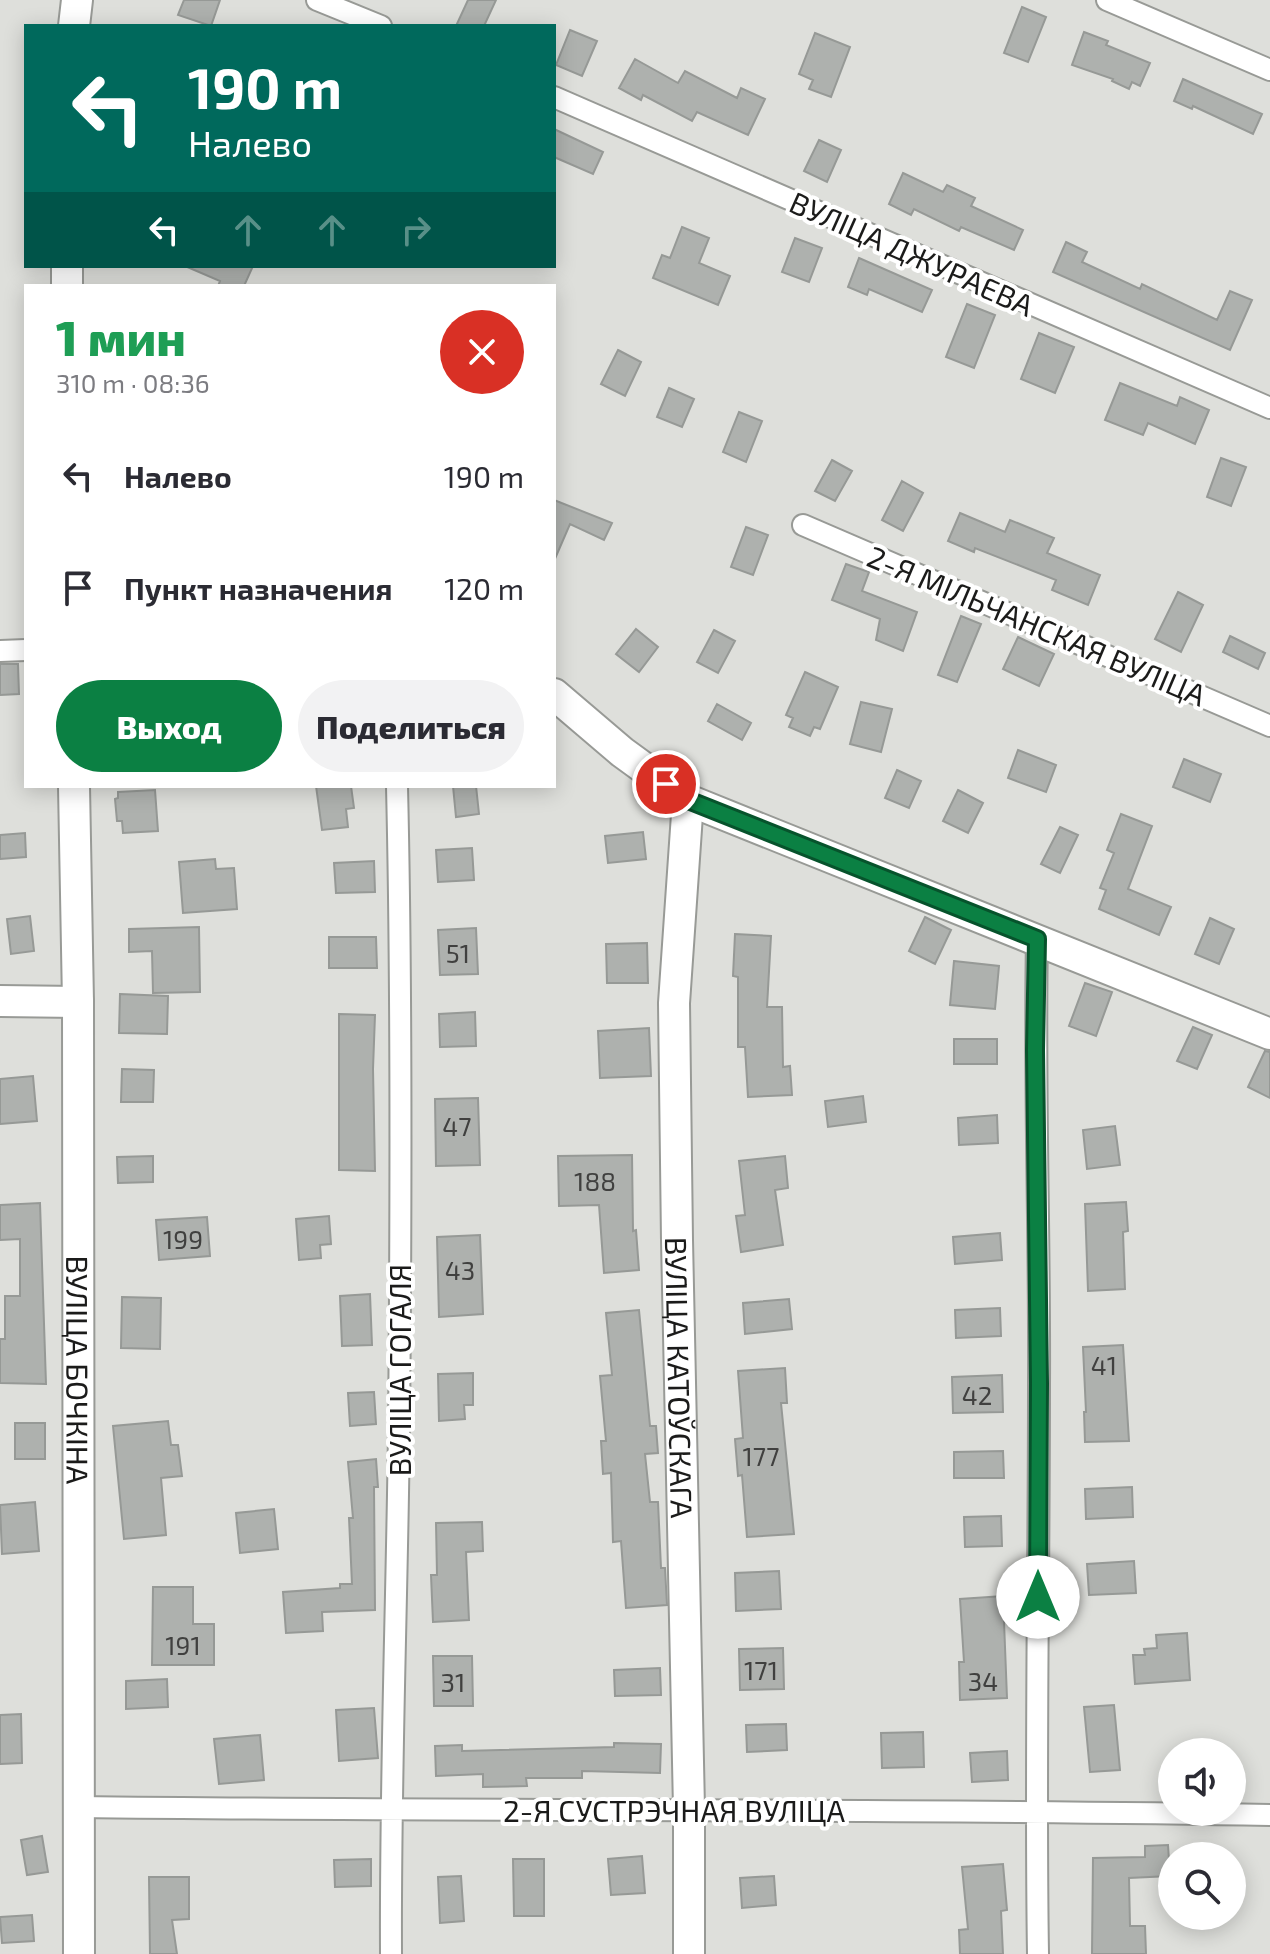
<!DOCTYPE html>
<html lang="ru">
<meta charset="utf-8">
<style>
body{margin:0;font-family:"Exo 2",sans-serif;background:#f2f2f3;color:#2b2b33;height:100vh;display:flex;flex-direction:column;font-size:30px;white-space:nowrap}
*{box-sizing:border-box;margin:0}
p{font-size:26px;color:#7c7c81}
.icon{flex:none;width:44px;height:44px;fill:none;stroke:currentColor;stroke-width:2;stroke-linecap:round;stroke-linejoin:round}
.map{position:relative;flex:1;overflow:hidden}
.panel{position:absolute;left:24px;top:284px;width:532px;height:504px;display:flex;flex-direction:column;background:#fff;border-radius:0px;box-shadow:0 4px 20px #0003}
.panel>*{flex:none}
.top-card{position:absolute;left:24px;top:24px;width:532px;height:244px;border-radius:0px;box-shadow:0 4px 20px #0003;background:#00695c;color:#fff;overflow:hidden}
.controls{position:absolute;left:1158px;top:1738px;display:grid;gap:16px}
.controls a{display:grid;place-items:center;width:88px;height:88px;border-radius:50%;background:#fff;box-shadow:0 4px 20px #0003;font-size:40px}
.pin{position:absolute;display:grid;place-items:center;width:68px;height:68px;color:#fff;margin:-34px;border:4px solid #fff;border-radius:50%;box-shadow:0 2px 8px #0007}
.me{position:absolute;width:88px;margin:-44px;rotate:0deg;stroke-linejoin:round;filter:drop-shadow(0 0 6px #0008)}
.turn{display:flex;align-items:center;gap:28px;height:168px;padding:0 32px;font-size:36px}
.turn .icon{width:104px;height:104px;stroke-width:2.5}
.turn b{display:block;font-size:56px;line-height:68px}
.lanes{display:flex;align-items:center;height:76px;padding:0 32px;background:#0003;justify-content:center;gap:40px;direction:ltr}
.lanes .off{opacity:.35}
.round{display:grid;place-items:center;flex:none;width:84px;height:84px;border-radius:42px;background:#f2f2f3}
.summary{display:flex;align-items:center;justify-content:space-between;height:136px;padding:0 32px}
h1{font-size:48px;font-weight:800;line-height:60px;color:#1e9e55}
.cta{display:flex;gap:16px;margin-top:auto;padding:16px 32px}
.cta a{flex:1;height:92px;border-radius:48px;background:#0b8043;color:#fff;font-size:32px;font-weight:800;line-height:92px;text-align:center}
.cta a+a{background:#f2f2f3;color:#2b2b33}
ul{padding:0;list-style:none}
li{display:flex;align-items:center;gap:24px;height:112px;padding:0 32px}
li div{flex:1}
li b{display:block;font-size:30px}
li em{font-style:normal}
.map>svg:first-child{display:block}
</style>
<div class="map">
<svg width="1270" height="1954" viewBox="0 0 1270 1954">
<rect width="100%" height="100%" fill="#dedfdb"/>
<path fill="#aeb1ae" stroke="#969996" stroke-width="2" d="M184,0h36l-9,26 -33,-11z
M468,0h28l-12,26h-28z
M1022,7l24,10 -18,45 -24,-9z
M570,30l27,11 -15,35 -26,-11z
M1084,32l24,9 -2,4 44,18 -10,23 -8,-4 -3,7 -17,-8 1,-2 -41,-14z
M815,33l35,14 -19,50 -22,-8 4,-9 -14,-6z
M635,59l43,24 7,-12 52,27 4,-10 24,11 -17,36 -51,-23 -5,9 -49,-26 -2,5 -22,-12z
M1183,79l79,35 -9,20 -60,-28 -1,3 -18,-8z
M554,129l49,23 -10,22 -39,-17z
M819,140l22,10 -14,32 -23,-11z
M903,173l40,19 4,-7 28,13 -4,8 52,24 -9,20 -53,-23 -2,4 -45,-22 -3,6 -22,-11z
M682,227l27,11 -10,25 31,13 -12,29 -65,-27 9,-23 8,3z
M795,238l27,10 -13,34 -27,-10z
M1066,242l21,10 -5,10 58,27 2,-5 75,36 13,-29 22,9 -22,50 -177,-78z
M859,258l73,32 -10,22 -53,-23 -2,6 -19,-8z
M185,266h68l-9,20h-26l2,-5z
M967,304l28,11 -21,53 -28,-11z
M1039,333l35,14 -19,46 -34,-14z
M618,350l23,12 -16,34 -24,-12z
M1120,383l57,23 3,-9 29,13 -14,34 -47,-21 -5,12 -38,-15z
M669,388l25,11 -12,28 -25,-10z
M739,412l23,9 -16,41 -23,-10z
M1221,458l25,9 -15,39 -24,-9z
M832,460l20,11 -17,30 -20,-10z
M902,481l21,12 -20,38 -21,-11z
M554,500l58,23 -8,17 -34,-16 -16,37z
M960,513l45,19 5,-12 44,18 -7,15 53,22 -12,30 -36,-15 4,-10 -81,-32 -1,4 -26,-11z
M746,527l22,8 -15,40 -22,-8z
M846,564l23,8 -7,19 55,21 -14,39 -27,-11 4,-21 -48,-19z
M1178,592l25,13 -22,47 -26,-13z
M961,616l20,8 -24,58 -19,-7z
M636,629l22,18 -19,25 -23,-18z
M714,630l21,11 -17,32 -21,-11z
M1230,636l35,17 -7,16 -35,-17z
M1018,637l36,17 -15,32 -36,-17z
M0,664h18l1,30 -19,1z
M805,672l33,15 -18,42 -6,-2 -4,9 -21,-9 4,-9 -7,-3z
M861,702l31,7 -11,43 -31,-8z
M717,704l34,19 -9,17 -34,-19z
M1018,750l38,15 -10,27 -38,-14z
M1184,759l37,15 -11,28 -37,-15z
M897,770l24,11 -12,27 -24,-10z
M316,786h35l3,22 -8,1 2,18 -26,3z
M453,786h23l3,28 -23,3z
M155,790l3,41 -35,2 -1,-12h-5l-2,-22 3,-1v-6z
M958,790l25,13 -15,30 -25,-12z
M1121,814l31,12 -24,63 43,18 -12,28 -60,-26 7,-19 -6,-2 14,-35 -7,-3z
M1060,827l18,8 -18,38 -19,-9z
M643,832l3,27 -38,4 -3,-27z
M25,833l1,24 -26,2v-24z
M472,848l2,32 -36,2 -2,-32z
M215,859l1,10 18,-1 3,41 -54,4 -4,-51z
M374,861l1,31 -39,1 -2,-30z
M30,916l4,35 -23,3 -4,-35z
M925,917l26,13 -16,34 -26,-13z
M1210,918l24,11 -15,35 -24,-10z
M199,927l1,65 -47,1 -1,-42 -23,1v-23z
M476,928l2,46 -38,1 -2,-45z
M735,934l36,2 -4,71h15l1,60 7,-1 2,29 -44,2 -3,-50h-7v-70l-5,-1z
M329,937h47l1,31h-48z
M647,943l1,40h-41l-1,-39z
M954,961l45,5 -4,43 -45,-4z
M1085,983l27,9 -16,44 -27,-10z
M120,994l48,2 -1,38 -48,-1z
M475,1012l1,34 -36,1 -1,-33z
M339,1014l36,1 -2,54 2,102 -36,-1z
M1193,1027l19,8 -15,34 -20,-8z
M649,1028l2,48 -51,2 -2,-47z
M954,1039h43v25h-43z
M1265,1051l5,1v46l-22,-11z
M122,1069l32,1 -1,32h-32z
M33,1076l4,45 -37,3v-45z
M863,1096l3,26 -38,5 -3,-26z
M478,1098l2,67 -44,1 -1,-67z
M997,1115l1,28 -39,2 -1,-27z
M1115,1126l5,39 -33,4 -4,-39z
M632,1155l1,76 3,-1 3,40 -35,3 -5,-68 -40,1 -1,-50z
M153,1156v26l-35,1 -1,-26z
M785,1156l3,32 -13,2 8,55 -42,7 -5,-36 9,-1 -6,-54z
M1126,1202l2,29 -5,1 2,57 -37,2 -3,-87z
M40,1203l6,181 -46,-1v-44h5v-43h15v-57l-20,1v-35z
M329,1216l2,28 -11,1 1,13 -22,2 -3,-41z
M207,1217l3,39 -51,4 -3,-40z
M1000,1233l2,27 -47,4 -2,-27z
M480,1235l3,79 -44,3 -2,-80z
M370,1294l2,51 -30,1 -2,-50z
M122,1297l39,1 -1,51 -39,-1z
M789,1299l3,30 -47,5 -2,-31z
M1000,1308l1,28 -45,2 -1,-28z
M639,1310l11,116h6l2,27 -13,1 5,48h8l3,66h4l2,37 -41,3 -5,-67 -8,1 -2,-69 -8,1 -2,-33h5l-6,-65 12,-1 -6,-62z
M1123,1345l6,96 -44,1 -1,-30h2l-3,-65z
M785,1368l2,35h-6l13,131 -47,3 -5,-62 -4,1 -3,-37 8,-1 -5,-67z
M473,1373v32h-9l1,14 -26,2 -1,-47z
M1002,1375l1,37 -50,1 -1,-36z
M374,1392l2,32 -26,2 -2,-33z
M168,1421l3,24h7l4,31 -21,2 5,57 -42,4 -11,-113z
M15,1423h30v36h-30z
M1003,1451l1,27h-50v-26z
M376,1459l2,28h-4l1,123 -53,2 1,19 -37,2 -3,-41 57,-4v-4h12l-3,-66h4l-5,-56z
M1132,1487l1,30 -47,2 -1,-30z
M35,1502l4,49 -37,3 -2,-49z
M274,1509l4,40 -38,4 -4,-40z
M1001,1516l1,30 -37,1 -1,-30z
M482,1522l1,29 -17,1 3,68 -36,2 -2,-47h6l-1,-52z
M1134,1561l2,32 -47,2 -2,-31z
M779,1571l2,38 -45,2 -1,-38z
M153,1587h40v37h21v41h-62z
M1003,1596l4,102 -47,2 -1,-38h5l-4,-63z
M1187,1633l3,47 -55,4 -2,-29h12l-1,-6 13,-1 -1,-13z
M783,1648l1,41 -44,1 -1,-41z
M433,1656h39l1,50h-39z
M660,1668l1,27 -46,1 -1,-26z
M167,1679l1,28 -42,2v-28z
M1114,1705l6,65 -30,2 -6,-65z
M374,1708l4,50 -39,3 -3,-51z
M21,1714l1,49 -22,1v-49z
M786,1724l1,26 -40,2 -1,-27z
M923,1732l1,35 -42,1 -1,-35z
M260,1735l4,45 -45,4 -5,-45z
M614,1743l47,1 -1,29 -78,-2v7h-56l1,8 -44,1v-13l-47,2 -1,-30 27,-1v6l152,-4z
M1007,1751l1,29 -36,2 -2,-29z
M42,1836l6,36 -21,3 -6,-35z
M1168,1845l2,31 -41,2 1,48h15l1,28h-54l1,-96 52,-1v-11z
M642,1856l3,37 -34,2 -3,-36z
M371,1859v27l-36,1 -1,-27z
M513,1859h31v57h-30z
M1003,1864l4,46 -6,1 2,43h-43l-1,-24 9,-1 -6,-62z
M461,1876l3,45 -24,2 -2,-46z
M774,1876l2,29 -34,3 -2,-30z
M149,1877h40v42l-17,1 5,34h-27z
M32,1915l2,26 -32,2 -2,-26z"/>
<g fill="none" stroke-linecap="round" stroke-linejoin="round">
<g stroke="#989a96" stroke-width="24">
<path id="street" d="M317,0l64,26
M1107,0l163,70
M554,97l716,311
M803,525l467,201
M0,651l26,-1
M1037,939c-3,150 3,298 2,447 0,190 -4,379 -1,568
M78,1807c397,5 795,1 1192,8
M391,1954c-1,-176 6,-351 8,-526 2,-214 3,-428 -2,-642"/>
</g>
<g stroke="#989a96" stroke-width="34">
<g id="secondary">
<path d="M74,26l3,-26"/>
<path d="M67,266v20"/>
<path d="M554,694l68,58 66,48 582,234"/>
<path id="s1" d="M74,786l4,216 1,952"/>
<path id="s2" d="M688,800l-14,203 3,237 12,569v145"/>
<path d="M0,1001l78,1"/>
</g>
</g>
<use href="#street" stroke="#fff" stroke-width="20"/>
<use href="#secondary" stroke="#fff" stroke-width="30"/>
</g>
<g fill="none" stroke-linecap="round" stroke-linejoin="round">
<g stroke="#07532c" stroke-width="20">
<path id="route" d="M666,784l22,16 349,139 -2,111 4,333 -1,214"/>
</g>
<use href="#route" stroke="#0b8043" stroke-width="14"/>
</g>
<g text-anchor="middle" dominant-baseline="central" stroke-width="8" stroke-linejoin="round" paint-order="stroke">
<g font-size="26" fill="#40403f">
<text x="458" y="952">51</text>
<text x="457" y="1125">47</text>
<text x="595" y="1180">188</text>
<text x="183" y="1238">199</text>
<text x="460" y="1269">43</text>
<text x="1104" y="1364">41</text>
<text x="977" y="1394">42</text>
<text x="761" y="1455">177</text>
<text x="183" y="1644">191</text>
<text x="761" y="1669">171</text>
<text x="983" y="1680">34</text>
<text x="453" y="1681">31</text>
</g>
<g font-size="30" fill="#1b1b1a" stroke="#fff">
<text transform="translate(912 253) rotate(24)">ВУЛІЦА ДЖУРАЕВА</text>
<text transform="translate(1037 625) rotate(23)">2-Я МІЛЬЧАНСКАЯ ВУЛІЦА</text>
<text stroke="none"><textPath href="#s1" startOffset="584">ВУЛІЦА БОЧКІНА</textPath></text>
<text transform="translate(399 1370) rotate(-90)">ВУЛІЦА ГОГАЛЯ</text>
<text stroke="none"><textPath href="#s2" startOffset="578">ВУЛІЦА КАТОЎСКАГА</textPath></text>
<text x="674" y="1810">2-Я СУСТРЭЧНАЯ ВУЛІЦА</text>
</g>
</g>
</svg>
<div class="controls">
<a><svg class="icon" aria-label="sound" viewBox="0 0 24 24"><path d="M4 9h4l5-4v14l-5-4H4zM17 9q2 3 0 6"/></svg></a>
<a><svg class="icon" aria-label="search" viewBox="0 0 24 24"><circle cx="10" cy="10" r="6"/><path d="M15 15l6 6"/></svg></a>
</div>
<div class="pin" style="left:666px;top:784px;background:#d93025"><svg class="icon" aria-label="arrive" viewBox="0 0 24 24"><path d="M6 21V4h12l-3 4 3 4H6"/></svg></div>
<svg class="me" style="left:1038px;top:1597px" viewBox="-20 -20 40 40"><circle r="19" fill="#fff"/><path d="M0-13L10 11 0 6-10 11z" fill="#0b8043"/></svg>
<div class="top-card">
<div class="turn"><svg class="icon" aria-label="left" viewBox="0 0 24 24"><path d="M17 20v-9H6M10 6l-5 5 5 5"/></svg><div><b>190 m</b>Налево</div></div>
<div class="lanes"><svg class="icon" aria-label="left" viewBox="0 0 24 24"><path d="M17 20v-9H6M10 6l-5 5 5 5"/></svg><svg class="icon off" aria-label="ahead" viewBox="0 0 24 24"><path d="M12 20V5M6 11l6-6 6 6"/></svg><svg class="icon off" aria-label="ahead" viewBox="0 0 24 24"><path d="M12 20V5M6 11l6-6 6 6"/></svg><svg class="icon off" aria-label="right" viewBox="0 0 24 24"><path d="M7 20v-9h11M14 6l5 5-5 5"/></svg></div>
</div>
<section class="panel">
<div class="summary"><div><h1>1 мин</h1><p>310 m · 08:36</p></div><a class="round" style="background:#d93025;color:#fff"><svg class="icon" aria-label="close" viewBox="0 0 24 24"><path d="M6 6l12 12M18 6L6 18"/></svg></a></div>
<ul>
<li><svg class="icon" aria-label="left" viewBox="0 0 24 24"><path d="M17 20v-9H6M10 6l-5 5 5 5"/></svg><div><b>Налево</b></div><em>190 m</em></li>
<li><svg class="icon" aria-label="arrive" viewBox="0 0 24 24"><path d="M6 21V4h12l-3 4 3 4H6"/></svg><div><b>Пункт назначения</b></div><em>120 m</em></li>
</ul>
<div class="cta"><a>Выход</a><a>Поделиться</a></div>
</section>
</div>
